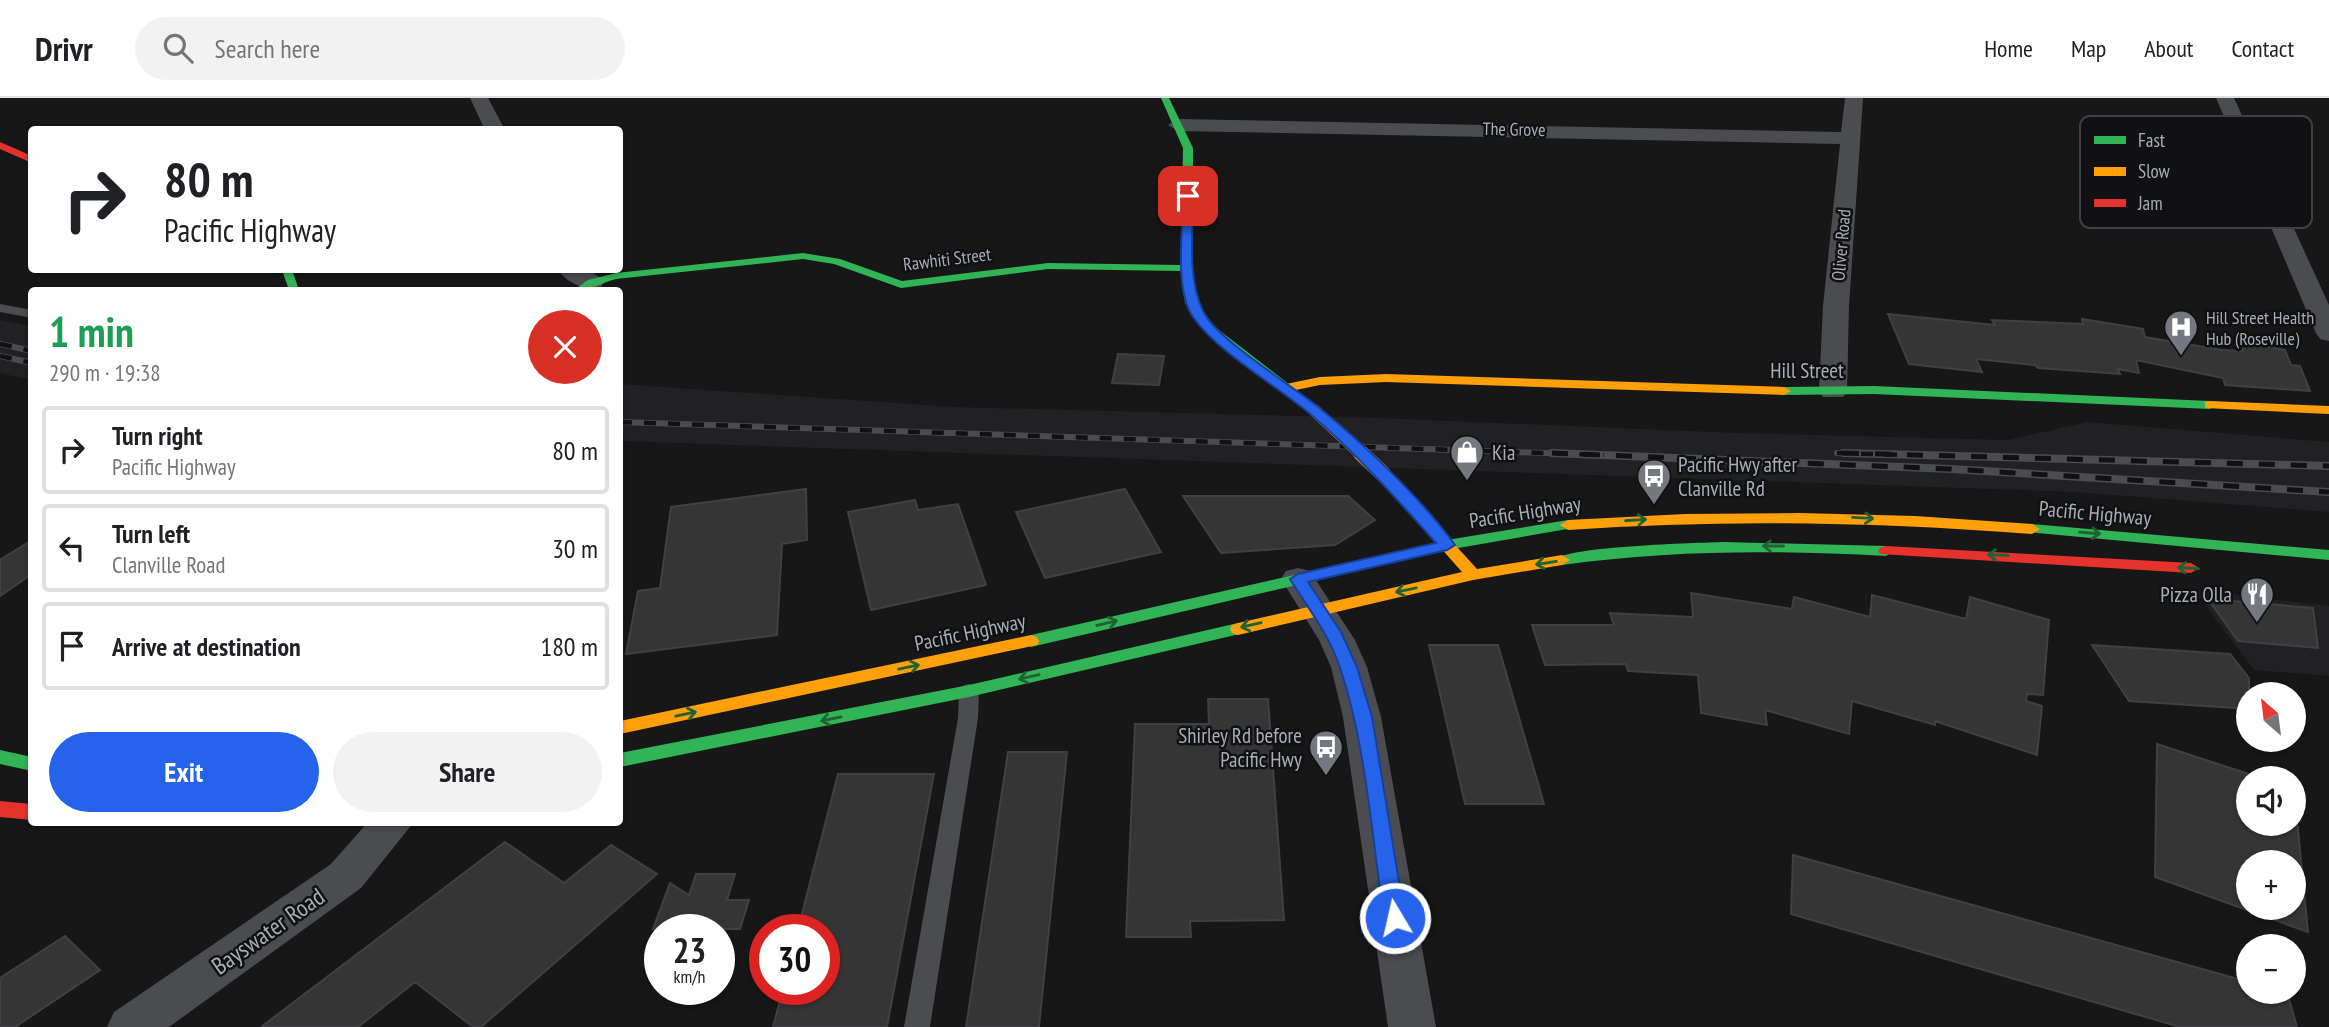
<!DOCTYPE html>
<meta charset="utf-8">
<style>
body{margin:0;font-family:"PT Sans Narrow",sans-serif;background:#f2f2f2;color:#202124;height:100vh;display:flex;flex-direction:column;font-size:26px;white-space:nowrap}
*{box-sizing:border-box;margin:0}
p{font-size:23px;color:#757577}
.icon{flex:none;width:38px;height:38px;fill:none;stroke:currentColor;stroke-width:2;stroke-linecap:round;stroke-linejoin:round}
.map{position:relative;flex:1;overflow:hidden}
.panel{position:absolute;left:28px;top:189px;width:595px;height:539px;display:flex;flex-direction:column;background:#fff;border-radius:7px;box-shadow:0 2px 5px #0004}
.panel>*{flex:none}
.top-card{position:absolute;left:28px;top:28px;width:595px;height:147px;border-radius:7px;box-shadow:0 2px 5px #0004;background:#fff;color:#202124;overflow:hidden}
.needle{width:46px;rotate:332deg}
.tools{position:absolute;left:2236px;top:584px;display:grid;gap:14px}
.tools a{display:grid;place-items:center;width:70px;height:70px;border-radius:50%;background:#fff;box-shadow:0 2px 5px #0004;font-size:35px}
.speed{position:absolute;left:644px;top:816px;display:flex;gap:14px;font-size:35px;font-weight:700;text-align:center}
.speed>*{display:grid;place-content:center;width:91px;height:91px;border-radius:50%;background:#fff;box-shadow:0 2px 5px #0004;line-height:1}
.speed small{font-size:18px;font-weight:400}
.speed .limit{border:10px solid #d22;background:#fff;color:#111}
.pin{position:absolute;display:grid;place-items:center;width:60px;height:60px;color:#fff;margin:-30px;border-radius:14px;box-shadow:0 4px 10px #0006}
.me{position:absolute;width:77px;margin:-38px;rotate:351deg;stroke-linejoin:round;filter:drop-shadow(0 0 5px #0008)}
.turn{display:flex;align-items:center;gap:24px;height:147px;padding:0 21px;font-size:32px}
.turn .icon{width:91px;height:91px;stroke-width:2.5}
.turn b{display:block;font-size:49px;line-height:60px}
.round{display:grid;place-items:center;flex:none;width:74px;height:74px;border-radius:37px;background:#f2f2f2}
.overview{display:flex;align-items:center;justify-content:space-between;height:119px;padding:0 21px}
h1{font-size:42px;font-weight:700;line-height:52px;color:#1e9e55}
.cta{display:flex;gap:14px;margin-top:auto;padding:14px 21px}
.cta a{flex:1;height:80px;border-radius:42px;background:#2563eb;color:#fff;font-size:28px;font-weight:700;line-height:80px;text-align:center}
.cta a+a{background:#f2f2f2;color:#202124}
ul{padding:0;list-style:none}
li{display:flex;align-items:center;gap:21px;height:88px;margin:0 14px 10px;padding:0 7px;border:4px solid #e0e0e0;border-radius:7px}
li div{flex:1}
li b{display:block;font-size:26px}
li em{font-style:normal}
header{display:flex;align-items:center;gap:42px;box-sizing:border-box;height:98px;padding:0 35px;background:#fff;border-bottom:2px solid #e0e0e0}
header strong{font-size:33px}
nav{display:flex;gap:38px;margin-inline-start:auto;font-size:24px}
.search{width:490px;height:63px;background:#f2f2f2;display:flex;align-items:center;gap:18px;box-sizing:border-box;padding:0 24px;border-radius:38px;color:#757577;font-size:26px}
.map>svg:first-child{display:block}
</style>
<header>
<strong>Drivr</strong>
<div class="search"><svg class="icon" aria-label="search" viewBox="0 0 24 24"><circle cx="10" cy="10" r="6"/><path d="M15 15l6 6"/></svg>Search here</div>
<nav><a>Home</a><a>Map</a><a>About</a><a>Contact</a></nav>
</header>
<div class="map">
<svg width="2329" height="929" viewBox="0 0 2329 929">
<rect width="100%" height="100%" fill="#171717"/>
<path fill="#212123" d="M0,222l31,6v54l-31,-7z
M620,286l335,23 424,11 358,15 271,7 79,-18 242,20v70l-253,-20 -1456,-51z
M2194,492l135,16v70l-75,-6z"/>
<path fill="#353536" stroke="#3f4043" stroke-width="2" fill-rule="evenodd" d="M1888,216l107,11 -3,-5 91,4 -1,-5 61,10 2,8 77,13 21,1 -4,-10 46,9 6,15 9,1 10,25 -85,-6 -2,-7 -87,-18 3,13 -21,-4 2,5 -82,-6 -3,-3 -59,-6 6,13 -73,-8z
M1118,256l46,2 -5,29 -47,-2z
M806,391l1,51 -25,4 -5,91 -151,19 12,-63 22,-3 11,-81z
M1125,391l36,63 -116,26 -29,-66z
M1183,398h165l27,24 -40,25 -114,8z
M915,402l3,10 40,-6 28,81 -115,25 -23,-98z
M32,442v34l-32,22v-36z
M1691,495l101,16 2,-12 76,20 2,-22 94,24 4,-22 79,23 -6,75 -16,-1 -1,7 16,5 -5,49 -102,-34v4l-83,-24 -3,33 -84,-24 2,15 -66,-12 -3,-38 -70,-4 -2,-7 -81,1 -13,-40h82l-4,-12 83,4z
M2208,501l105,9 5,40 -80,-7z
M1429,547h69l46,159h-79z
M2092,547l138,9 19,24v31l-120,-8z
M1208,601h60l16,221 -94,1 1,16h-65l9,-213h74z
M2157,646l107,35h-15v45h45v-35l14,143 -153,-55zM2249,765h45v45h-45z
M1008,654h59l-28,275h-73z
M838,676h96l-47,253h-114l10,-38h41v-60h-26z
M505,744l59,41 47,-38 46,29 -176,153h-8l-58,-45 -57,45h-97z
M1793,757l456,127v10h38l10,35h-117l-389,-113z
M696,776h39l-8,26h22l-9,29h-87l17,-46 19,12z
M65,838l35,34 -85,57h-15v-49z"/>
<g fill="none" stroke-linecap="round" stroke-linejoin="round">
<path fill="#4b4c50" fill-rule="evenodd" d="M0,206l32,6v8l-32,-6z
M969,586l7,2 3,5 -1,27 -48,309h-26l54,-309 1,-27 3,-5z"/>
<path fill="#4b4c50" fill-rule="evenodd" d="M470,0h18l17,32h-20z
M1845,0h18l-14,208 -2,85 -4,6h-20l-4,-6 4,-85 17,-162 -662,-13 -10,-6 10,-6 663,13z
M2216,0h18l95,207v36l-9,-2 -4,-6z
M558,172c15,-1 36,-2 46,12l-3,5c-16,4 -34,-4 -43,-17z
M1298,470l12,3 45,69 12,27 14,50 55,310h-48l-45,-310 -12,-50 -12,-27 -38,-61 5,-8z
M368,724h46l-53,66 -192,139h-62l7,-15 217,-148z"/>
<path fill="#30b455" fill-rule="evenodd" d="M1161,0h8l24,50v120l4,35 18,24 97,75v6h-10l-95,-75 -22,-30 -3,-32 -134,-2 -147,19 -67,-24 -31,-5 -187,20c-15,4 -27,12 -42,11l14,-10 28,-7 187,-20 37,6 62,22 146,-18 133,2 2,-117z
M282,172h10l7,20h-10z
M1874,288l336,15 7,4 -7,4 -336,-15 -90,1 -7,-4 7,-4z
M1568,422l5,2 3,3 -3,3 -126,22 -416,97 -8,-6 8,-6 416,-95z
M2032,426l297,26v10l-302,-28 -3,-3 3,-3z
M1724,444l162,4 8,5 -8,5c-109,-6 -216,-6 -324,9l-8,-5c14,-14 143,-17 170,-18z
M1238,525l6,2 2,4 -2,4 -275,64 -349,70v-14l349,-68z
M0,652l32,7v14l-32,-7z"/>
<path fill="#ff9f0a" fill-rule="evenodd" d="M1386,276l398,13 7,4 -7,4 -398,-13 -66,3 -34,7 -7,-4 2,-3 39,-8z
M2210,303l119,5v8l-124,-6v-6z
M1383,372l5,1 89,98 85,-14 8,5 -8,5 -89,15 -235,55 -6,-2 -2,-4 2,-4 6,-2 224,-51 -84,-95 -2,-3z
M1800,415l115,3 117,8 8,5 -8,5c-155,-12 -309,-15 -464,-4l-8,-5 8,-5 117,-6z
M1031,537l6,2 2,4 -2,4 -417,89v-13z"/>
<path fill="#e5322d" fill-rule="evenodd" d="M0,44l32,14v7l-32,-14z
M1886,448l305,17 8,5 -8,5 -311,-19 -2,-3 2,-3z
M0,703l32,3v16l-32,-3z"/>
<g stroke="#4b4c4f" stroke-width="6">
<path id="rail-far1" d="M0,246l32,7
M0,258l32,7
M620,324l984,33
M1837,355l72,2"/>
</g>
<g stroke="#4b4c4f" stroke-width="8">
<path id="rail" d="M1552,355l399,16 378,23
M1843,355l486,13"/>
</g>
<use href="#rail-far1" stroke="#111113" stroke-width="4.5" stroke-dasharray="12" stroke-linecap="butt"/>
<use href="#rail" stroke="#111113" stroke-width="5" stroke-dasharray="16" stroke-linecap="butt"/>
<path stroke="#ff9f0a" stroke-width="12" d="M1314,312l48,45"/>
<path stroke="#ff9f0a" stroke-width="16" d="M1361,355l22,21"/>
</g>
<defs><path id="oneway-shaft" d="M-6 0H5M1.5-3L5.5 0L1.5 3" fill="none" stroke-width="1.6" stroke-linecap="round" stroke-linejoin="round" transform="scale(1.75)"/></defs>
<g stroke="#206234">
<use href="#oneway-shaft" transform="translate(1863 420) rotate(3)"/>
<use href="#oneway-shaft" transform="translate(1636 422) rotate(-4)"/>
<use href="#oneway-shaft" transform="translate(2090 435) rotate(5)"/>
<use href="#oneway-shaft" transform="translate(1773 448) rotate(-180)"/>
<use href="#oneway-shaft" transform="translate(1998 457) rotate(-178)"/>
<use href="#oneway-shaft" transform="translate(1546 465) rotate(171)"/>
<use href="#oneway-shaft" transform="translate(2188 470) rotate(-176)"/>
<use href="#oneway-shaft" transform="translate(1406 492) rotate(168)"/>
<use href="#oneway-shaft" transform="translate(1107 525) rotate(-13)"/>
<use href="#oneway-shaft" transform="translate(1251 527) rotate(167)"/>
<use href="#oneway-shaft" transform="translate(909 569) rotate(-12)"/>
<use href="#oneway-shaft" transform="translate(1029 579) rotate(167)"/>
<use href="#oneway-shaft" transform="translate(686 616) rotate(-12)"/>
<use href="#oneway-shaft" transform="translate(831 621) rotate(169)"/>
</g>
<path fill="#2563eb" stroke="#184099" stroke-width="2" d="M1188,95l5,3c0,37 -6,82 10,115 12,27 88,74 114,95 45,36 104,92 138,139l-8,5 -139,32 33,50 16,35 15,50 33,201 -3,7 -7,2 -8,-2 -3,-7c-12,-80 -18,-174 -44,-250 -10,-32 -32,-60 -50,-89l8,-5 138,-31c-40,-45 -81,-91 -127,-130 -32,-27 -93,-62 -116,-96 -19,-28 -10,-87 -10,-121z"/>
<defs>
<g id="hospital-pin" transform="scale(1.75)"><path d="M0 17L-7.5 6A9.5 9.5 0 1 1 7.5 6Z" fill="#757880" stroke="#111113"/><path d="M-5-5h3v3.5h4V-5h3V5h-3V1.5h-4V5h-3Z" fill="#fff"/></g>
<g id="shop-pin" transform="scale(1.75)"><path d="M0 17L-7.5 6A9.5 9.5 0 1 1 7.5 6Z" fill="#757880" stroke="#111113"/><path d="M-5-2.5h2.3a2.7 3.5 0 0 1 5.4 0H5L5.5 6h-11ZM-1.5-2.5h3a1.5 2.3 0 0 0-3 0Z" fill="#fff"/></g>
<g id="bus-pin" transform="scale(1.75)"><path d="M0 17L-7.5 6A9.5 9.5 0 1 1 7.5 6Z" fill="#757880" stroke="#111113"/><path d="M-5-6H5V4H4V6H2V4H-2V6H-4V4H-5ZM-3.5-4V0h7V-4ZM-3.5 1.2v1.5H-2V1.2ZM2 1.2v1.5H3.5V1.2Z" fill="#fff"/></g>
<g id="restaurant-pin" transform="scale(1.75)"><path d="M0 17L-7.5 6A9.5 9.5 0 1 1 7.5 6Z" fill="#757880" stroke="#111113"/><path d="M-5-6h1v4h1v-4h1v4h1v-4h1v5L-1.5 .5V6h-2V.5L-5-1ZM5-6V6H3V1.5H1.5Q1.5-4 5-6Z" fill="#fff"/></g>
</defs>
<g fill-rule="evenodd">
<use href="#hospital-pin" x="2181" y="229"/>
<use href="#shop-pin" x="1467" y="354"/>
<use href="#bus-pin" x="1654" y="378"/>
<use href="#restaurant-pin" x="2257" y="496"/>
<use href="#bus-pin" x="1326" y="649"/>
</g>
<g text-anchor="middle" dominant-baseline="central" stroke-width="5" stroke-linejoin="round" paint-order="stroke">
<g font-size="18" fill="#a8adb8" stroke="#111113">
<text transform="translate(1514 31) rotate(1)">The Grove</text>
<text transform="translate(1841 147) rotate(-85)">Oliver Road</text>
<text transform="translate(947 161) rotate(-7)">Rawhiti Street</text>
</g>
<g font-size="18" fill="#a8adb8" stroke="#111113" text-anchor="start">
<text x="2206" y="219">Hill Street Health<tspan x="2206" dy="21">Hub (Roseville)</tspan></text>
</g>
<g font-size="21" fill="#a8adb8" stroke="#111113">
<text x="1807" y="272">Hill Street</text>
<text transform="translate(1525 414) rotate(-9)">Pacific Highway</text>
<text transform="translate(2095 415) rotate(5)">Pacific Highway</text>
<text transform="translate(970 534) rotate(-12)">Pacific Highway</text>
</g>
<g font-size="21" fill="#a8adb8" stroke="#111113" text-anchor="start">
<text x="1492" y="354">Kia</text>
<text x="1678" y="366">Pacific Hwy after<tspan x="1678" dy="24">Clanville Rd</tspan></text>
<text x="2232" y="496" text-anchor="end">Pizza Olla</text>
<text x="1302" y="637" text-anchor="end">Shirley Rd before<tspan x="1302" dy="24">Pacific Hwy</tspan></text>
</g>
<g font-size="24" fill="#a8adb8" stroke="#111113">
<text transform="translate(268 833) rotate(-35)">Bayswater Road</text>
</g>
</g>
<rect x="2080" y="18" width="232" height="112" rx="10" fill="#111113" stroke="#3e4045" stroke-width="2"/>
<rect x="2094" y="38" width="32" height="8" fill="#30b455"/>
<rect x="2094" y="69" width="32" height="9" fill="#ff9f0a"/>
<rect x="2094" y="101" width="32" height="8" fill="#e5322d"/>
<g font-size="19" fill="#a8adb8">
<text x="2138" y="49">Fast</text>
<text x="2138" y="80">Slow</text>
<text x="2138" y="112">Jam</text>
</g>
</svg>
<div class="tools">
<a><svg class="needle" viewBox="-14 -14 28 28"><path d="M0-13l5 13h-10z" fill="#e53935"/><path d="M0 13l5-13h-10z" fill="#757577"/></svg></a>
<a><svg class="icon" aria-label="sound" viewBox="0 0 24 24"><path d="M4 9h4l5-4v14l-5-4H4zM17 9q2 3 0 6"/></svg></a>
<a>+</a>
<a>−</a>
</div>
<div class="speed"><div>23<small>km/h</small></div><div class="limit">30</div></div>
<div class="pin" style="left:1188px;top:98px;background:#d93025"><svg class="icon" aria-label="arrive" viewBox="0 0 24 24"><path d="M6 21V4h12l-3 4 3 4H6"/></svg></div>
<svg class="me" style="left:1395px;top:820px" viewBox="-20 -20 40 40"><circle r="17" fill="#2563eb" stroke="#fff" stroke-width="3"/><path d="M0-11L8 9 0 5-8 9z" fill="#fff"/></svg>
<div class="top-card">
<div class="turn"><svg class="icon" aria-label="right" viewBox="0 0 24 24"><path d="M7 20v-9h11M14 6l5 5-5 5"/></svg><div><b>80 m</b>Pacific Highway</div></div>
</div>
<section class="panel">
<div class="overview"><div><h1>1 min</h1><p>290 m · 19:38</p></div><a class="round" style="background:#d93025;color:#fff"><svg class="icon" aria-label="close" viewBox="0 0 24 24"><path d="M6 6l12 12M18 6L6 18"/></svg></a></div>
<ul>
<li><svg class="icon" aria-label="right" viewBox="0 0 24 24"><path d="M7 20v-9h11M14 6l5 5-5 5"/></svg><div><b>Turn right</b><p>Pacific Highway</p></div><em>80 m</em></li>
<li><svg class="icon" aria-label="left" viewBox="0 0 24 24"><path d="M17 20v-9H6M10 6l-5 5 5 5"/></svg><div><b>Turn left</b><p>Clanville Road</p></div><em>30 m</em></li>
<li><svg class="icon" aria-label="arrive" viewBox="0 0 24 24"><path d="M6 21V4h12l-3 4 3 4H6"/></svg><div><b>Arrive at destination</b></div><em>180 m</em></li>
</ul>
<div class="cta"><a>Exit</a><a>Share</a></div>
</section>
</div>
